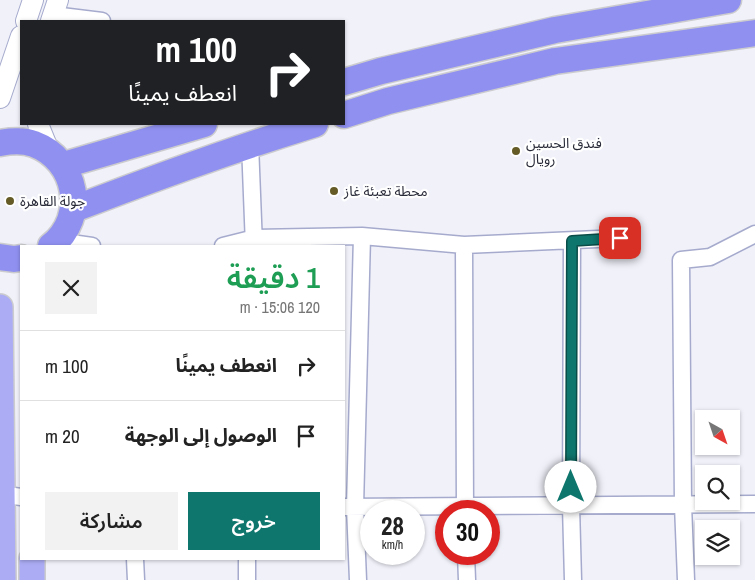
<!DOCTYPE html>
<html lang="ar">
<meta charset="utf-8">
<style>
body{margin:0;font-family:"Archivo Narrow","Noto Sans Arabic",sans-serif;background:#f2f2f2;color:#222;direction:rtl;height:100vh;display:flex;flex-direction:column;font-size:19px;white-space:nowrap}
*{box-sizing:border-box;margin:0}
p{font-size:16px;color:#767676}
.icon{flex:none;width:28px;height:28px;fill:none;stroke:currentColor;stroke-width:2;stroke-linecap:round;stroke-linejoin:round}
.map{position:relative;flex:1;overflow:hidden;direction:ltr}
.details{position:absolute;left:20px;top:245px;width:325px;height:315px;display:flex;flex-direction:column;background:#fff;border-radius:0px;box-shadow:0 1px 4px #0004;direction:rtl}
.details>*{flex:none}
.banner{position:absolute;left:20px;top:20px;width:325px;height:105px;border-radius:0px;box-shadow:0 1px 4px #0004;direction:rtl;background:#202124;color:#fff;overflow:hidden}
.needle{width:32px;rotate:140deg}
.tools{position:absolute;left:695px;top:410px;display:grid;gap:10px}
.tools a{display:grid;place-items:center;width:45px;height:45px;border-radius:0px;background:#fff;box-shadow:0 1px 4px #0004;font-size:25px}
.speed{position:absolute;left:360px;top:500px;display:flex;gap:10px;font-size:25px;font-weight:700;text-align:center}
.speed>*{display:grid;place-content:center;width:65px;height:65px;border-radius:50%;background:#fff;box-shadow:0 1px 4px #0004;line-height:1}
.speed small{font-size:12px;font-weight:400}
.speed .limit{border:8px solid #d22;background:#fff;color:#111}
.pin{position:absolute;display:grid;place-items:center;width:42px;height:42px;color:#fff;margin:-21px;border-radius:10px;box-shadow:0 2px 8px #0006}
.me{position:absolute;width:55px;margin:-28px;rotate:0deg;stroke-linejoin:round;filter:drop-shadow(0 0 4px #0008)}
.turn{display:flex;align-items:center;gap:18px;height:105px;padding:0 25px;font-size:22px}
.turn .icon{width:65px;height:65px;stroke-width:2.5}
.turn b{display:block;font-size:35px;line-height:42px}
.round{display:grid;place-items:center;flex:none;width:52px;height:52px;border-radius:0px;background:#f2f2f2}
.headline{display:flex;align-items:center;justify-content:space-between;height:85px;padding:0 25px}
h1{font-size:30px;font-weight:600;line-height:38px;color:#1e9e55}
.cta{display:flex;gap:10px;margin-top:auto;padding:10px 25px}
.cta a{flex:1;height:58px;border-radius:0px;background:#0f766e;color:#fff;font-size:20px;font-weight:600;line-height:58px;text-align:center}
.cta a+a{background:#f2f2f2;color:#222}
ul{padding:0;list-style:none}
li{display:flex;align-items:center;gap:15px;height:70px;padding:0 25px;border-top:1px solid #e0e0e0}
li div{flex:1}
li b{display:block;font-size:19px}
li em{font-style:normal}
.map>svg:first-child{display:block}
</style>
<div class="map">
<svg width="755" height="580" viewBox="0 0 755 580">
<rect width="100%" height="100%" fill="#f0f1f9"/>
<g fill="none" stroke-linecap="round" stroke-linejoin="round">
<g stroke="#a6abcd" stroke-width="19">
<path id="minor" d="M53,15l49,6
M250,144l4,102
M57,241l35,5
M572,241l-1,265 2,74
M464,245l1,266
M223,246l32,-8 107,-2 102,9 156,-7
M0,494l21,3
M344,507l411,-3
M466,554l1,26
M135,559l1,21
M247,559v21
M358,580l-3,-73 7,-271
M686,580l-3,-75 -2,-245 29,-3 45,-23"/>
</g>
<g stroke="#a6abcd" stroke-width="22">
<path id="tertiary" d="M26,21l7,-21
M51,21l7,-21
M0,98l21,-62
M38,124l11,27"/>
</g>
<g stroke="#cccccf" stroke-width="28">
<path id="primary" d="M0,307l3,273
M32,580v-21"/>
</g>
<g stroke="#cccccf" stroke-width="29">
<path id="trunk" d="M344,82l37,-11 174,-41 173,-30
M344,115l44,-14 167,-40 200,-28
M0,143c11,-2 23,-3 34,1 43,16 54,73 17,102
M64,165l140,-41
M74,209c80,-31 160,-60 241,-85
M0,257l14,2 7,-1"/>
</g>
<use href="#minor" stroke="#fff" stroke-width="16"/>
<use href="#tertiary" stroke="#fff" stroke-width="20"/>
<use href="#primary" stroke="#abacf4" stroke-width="25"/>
<use href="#trunk" stroke="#8f90f0" stroke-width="26"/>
</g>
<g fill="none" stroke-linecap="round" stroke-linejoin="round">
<g stroke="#0a4d48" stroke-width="12">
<path id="route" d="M571,487l1,-246 48,-3"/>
</g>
<use href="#route" stroke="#0f766e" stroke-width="9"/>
</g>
<g fill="#645b27" stroke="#fff" stroke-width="2">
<circle cx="516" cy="151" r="5"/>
<circle cx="334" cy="191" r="5"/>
<circle cx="10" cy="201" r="5"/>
</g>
<g text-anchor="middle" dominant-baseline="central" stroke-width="4.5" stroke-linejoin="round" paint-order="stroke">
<g font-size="14" fill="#292b39" stroke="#fff" text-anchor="start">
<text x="526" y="143">فندق الحسين<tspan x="526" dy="16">رويال</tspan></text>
<text x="344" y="191">محطة تعبئة غاز</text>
<text x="20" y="201">جولة القاهرة</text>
</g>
</g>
</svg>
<div class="tools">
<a><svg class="needle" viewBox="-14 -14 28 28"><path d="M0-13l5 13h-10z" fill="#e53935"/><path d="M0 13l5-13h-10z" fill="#767676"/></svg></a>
<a><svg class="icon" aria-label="search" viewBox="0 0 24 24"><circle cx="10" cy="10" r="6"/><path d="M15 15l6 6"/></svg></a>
<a><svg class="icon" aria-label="layers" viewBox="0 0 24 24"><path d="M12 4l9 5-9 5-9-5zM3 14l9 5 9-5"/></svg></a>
</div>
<div class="speed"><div>28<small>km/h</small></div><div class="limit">30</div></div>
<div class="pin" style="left:620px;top:238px;background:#d93025"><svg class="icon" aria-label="arrive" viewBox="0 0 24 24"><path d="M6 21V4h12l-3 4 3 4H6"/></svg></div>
<svg class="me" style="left:571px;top:487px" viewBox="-20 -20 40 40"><circle r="19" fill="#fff"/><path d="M0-13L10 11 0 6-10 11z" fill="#0f766e"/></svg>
<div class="banner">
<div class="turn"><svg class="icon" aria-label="right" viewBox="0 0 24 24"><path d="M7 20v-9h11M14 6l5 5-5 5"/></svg><div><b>100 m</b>انعطف يمينًا</div></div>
</div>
<section class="details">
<div class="headline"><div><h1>1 دقيقة</h1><p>120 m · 15:06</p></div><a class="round"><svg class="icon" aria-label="close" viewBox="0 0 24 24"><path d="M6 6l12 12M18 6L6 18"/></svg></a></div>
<ul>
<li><svg class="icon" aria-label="right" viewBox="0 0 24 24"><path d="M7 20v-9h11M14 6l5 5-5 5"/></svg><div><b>انعطف يمينًا</b></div><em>100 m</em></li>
<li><svg class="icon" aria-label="arrive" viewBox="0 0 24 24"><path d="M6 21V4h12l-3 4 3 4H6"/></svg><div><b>الوصول إلى الوجهة</b></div><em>20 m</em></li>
</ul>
<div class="cta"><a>خروج</a><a>مشاركة</a></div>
</section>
</div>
